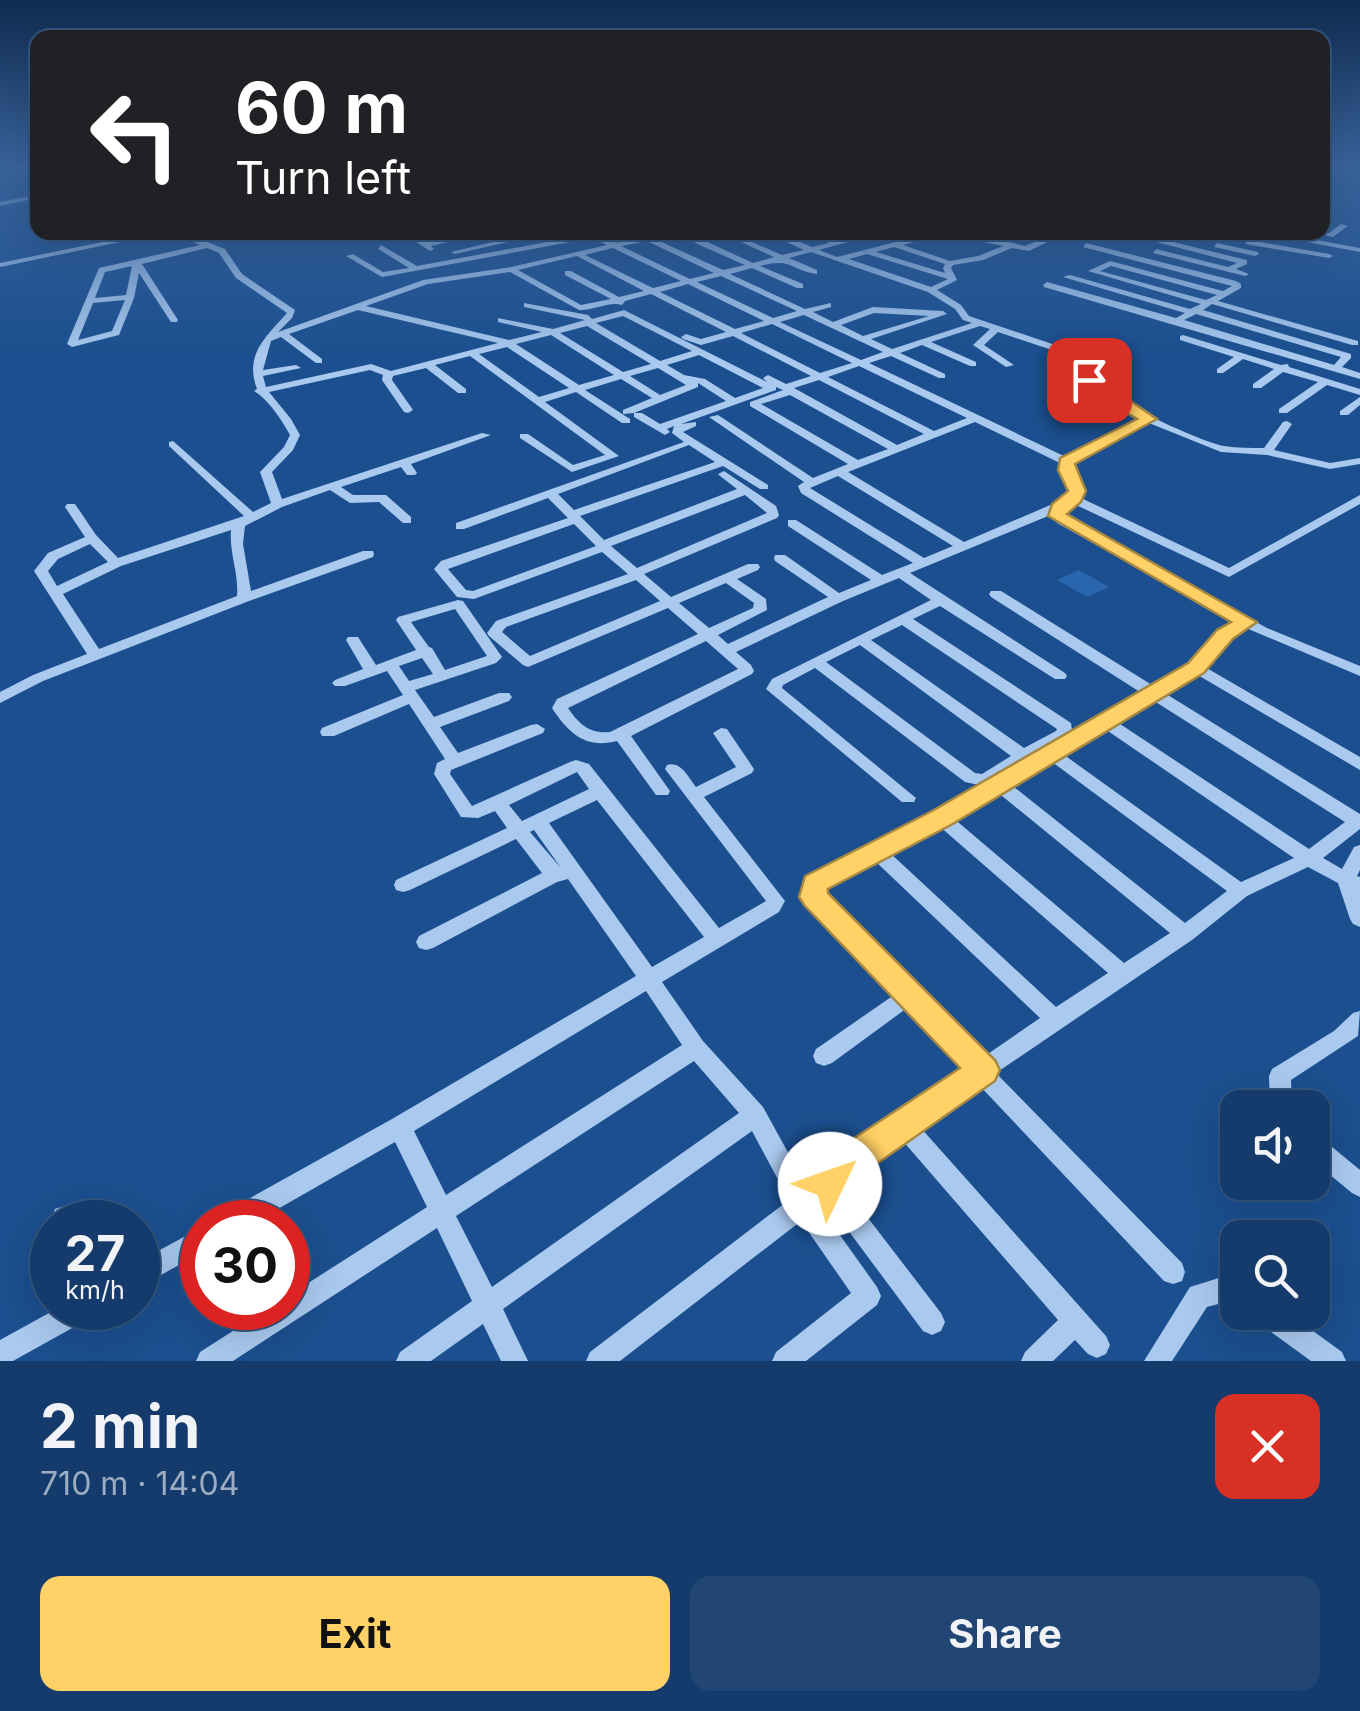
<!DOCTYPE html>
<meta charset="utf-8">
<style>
body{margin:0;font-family:Inter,sans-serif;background:#214673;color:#f1f3f6;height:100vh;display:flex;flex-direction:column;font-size:38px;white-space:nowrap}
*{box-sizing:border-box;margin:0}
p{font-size:32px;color:#9dadc1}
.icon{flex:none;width:55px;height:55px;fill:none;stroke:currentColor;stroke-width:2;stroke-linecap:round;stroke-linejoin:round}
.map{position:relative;height:1361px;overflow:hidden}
.drawer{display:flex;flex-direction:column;background:#143b6b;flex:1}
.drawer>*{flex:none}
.hud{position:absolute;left:30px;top:30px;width:1300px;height:210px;border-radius:20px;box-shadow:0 10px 40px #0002,0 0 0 2px #33557e;background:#202124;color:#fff;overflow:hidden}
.controls{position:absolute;left:1220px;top:1090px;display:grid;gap:20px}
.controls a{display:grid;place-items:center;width:110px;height:110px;border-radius:20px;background:#143b6b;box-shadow:0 10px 40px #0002,0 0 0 2px #33557e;font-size:50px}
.speed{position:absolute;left:30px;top:1200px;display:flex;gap:20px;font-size:50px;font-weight:700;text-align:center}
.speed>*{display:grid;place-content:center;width:130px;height:130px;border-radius:50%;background:#143b6b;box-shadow:0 10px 40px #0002,0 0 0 2px #33557e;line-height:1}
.speed small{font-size:25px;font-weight:400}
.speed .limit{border:15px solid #d22;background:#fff;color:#111}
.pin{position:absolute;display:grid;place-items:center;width:85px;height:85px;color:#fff;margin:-42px;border-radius:20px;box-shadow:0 5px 15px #0006}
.me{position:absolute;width:110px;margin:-55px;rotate:48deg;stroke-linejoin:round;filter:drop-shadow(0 0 8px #0008)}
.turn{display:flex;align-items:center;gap:35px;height:210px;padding:0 40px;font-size:45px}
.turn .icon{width:130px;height:130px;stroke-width:2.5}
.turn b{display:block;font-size:70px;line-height:85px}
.round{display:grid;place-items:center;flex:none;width:105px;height:105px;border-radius:20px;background:#214673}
.headline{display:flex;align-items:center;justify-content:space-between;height:170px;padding:0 40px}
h1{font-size:60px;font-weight:700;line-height:75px}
.cta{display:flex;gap:20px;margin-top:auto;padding:20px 40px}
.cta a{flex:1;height:115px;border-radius:20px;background:#ffd166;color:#111;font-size:40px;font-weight:700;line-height:115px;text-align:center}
.cta a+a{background:#214673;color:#f1f3f6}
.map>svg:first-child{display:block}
</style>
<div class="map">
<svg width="1360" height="1361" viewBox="0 0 1360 1361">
<rect width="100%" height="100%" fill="#1b4f8f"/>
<path fill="#2a66ad" d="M1079,570l30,17 -22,10 -30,-17z"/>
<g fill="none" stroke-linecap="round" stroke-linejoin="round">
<path fill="#a9c9ee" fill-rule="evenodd" d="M7,166h20v1l-3,2z
M38,194v4l-38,8v-4z
M35,214h3v4l-7,-2z
M1341,224l7,2 -15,11 -22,-5 18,1z
M151,232h17l-168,35v-4z
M171,232h11l43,17 17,25 53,36 -3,8 -14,14 145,-52 88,-13 96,-22 -15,-7 -210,39 -36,-21 7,-2 30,18 26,-4 -31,-19 3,-4 36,21 168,-31 -3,-3c13,0 19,8 31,10 11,3 48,-10 65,-10l-23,7 68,31 22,-5 -50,-22v-4h6l52,24 21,-6 -55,-25h10l53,23 22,-5 -39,-18h11l36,15 17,-4 -21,-11c12,0 22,9 33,8 15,-1 28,-8 43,-8l-65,18 18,7 78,-20 3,4 -15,4 47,16 28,-5 25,-10 -27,-6 -3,-8h8l1,4 43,10 33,-14h10l-39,19 -17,-3 -29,12 -30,5 -2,3 6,12 -20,10 24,15 8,11 113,38c12,10 9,22 20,33 18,17 97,54 122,59 13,2 27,2 40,2l19,-26 4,-1 5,3 -18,26 56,13 30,-5v6l-30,5 -63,-14 -46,-3 -72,-29 -77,40v8l11,20 -2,7 148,70 131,-73v9l-131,73 -155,-73 -10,5 3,9 200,110 93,38v10l-114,-48 -16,10 -25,29 155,90v13l-164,-96 -33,18 197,122v15l-37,29 19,11 12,-22 6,-2v25l-3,6 3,1v50l-7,-3 -3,-5 -12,-36 -30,-16 -61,29 -55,44 -196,133 186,190 3,9 -3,9 -9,3 -9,-3 -185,-196 -59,42 186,209 4,9 -4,9 -9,4 -9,-4 -13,-14 -22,21h-32l4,-9 33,-32 -156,-180 -59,42 2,6 96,125 4,9 -4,9 -9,4 -9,-4 -96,-129 -9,-25 4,-8 143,-99 -58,-62 -75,55 -8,3 -8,-3 -3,-7 3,-7 78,-54 -88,-93c-5,-9 -1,-21 8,-28l96,-49 69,-40 -14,-3 -150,-114 -32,17 -1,3 134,110 -2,4h-12l-136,-113 6,-10 159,-79 -32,-22 -56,23 -107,51 15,13 3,6 -2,3 -121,62 39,55 -2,4h-12l-39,-54c-31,8 -48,-7 -65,-33l5,-9 141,-65 -30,-26 -140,59 -5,-2 -34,-29 -2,-3 9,-12 132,-47 -26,-22 -128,47 -17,-2 -23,-28 7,-8 127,-43 -20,-20 -84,31h-8v-6l228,-81 -12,-9 2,-7 -7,3 3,3 -5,3 -31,-18v-4l-11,1v-4l29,-12 -31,-19 -36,11 45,29v4h-8l-46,-31 -31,10 74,54 -47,16 -52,-34v-4h8l45,31 32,-10 -135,-99 -35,9 31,24v4h-8l-32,-25 -33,8 -1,4 21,30 -5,3 -4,-1 -22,-32 1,-5 -13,-5 -101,22 22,27 9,16 -7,15 -21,22 10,27 200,-66 9,2 -80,29 6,9 -2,2h-8l-6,-8 -60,20 12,8h33l25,22v6h-8l-24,-21 -29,1 -20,-13 -48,17 -37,19 -2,18 8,47 112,-40h10l1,3 -1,3 -124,44 -206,80 -43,22v-11l33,-17 54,-21 -53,-83 14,-18 37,-16 -20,-30 2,-3h8l21,31 22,23 126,-42 -75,-70v-4l4,-1 80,71 18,-9 -11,-31 24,-25 6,-12c-9,-16 -21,-35 -36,-44l3,-2c-13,-35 9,-52 30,-76l-51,-35 -17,-25 -12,-5 -65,16 36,56 -1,2h-6l-32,-49 -5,25 -15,37 -47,12 -5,-3 32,-76 101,-23zM647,241l67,32 -24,6 -69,-33zM894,247l51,17 -2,4 2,5 -69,-21zM613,248l68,33 -28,7 -68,-33zM811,252l117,40 27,17 8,11 9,3 -80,26 -21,-10 76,-25 -4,-3 -70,-4 -40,15 -20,-10 18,-5v-4l-26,6 -75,-35 22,-6 45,20h6v-4l-43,-18c32,-9 30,4 57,8v-4l-28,-12zM867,254l81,25 -17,8 -82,-28zM577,256l67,35 -25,6 -48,-26h-6v4l46,24 -30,6 -63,-35zM132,266l-6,29 -31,3 10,-26zM510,272l69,38c15,1 29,-9 43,-5l3,-4 26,-7 75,38 -25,7 -15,-5 -5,3 2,2 18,6 32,-9 78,40 -25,8 -18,-9 -5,3 4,4 -143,-72 -32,9 -4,-4 -64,-12v4l61,13 -32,9 -55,-11v4l44,10 -33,8 -143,-34 62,-22zM721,276l76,35 -24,7 -76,-36zM688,284l76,37 -29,8 -75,-37zM125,300l-13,31 -34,9 15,-37zM358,310l140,33 -107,28 -20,-7 -105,23 -3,-11 38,-8 -5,-3 -33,5 8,-29 10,-4 35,26h6v-4l-33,-25zM874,313l55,3 -66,20 -22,-11zM804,315l79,37 -22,8 -81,-38zM623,316l69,35 -32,10 -64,-38zM772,324l80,39 -32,10 -79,-40zM587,326l64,38 -28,8 -63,-39zM980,326l10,3 -17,16 33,22 8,-2 -30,-20 14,-13 78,26 6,6c4,31 35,42 59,55l-75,38 -197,-94 22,-7 48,22h6v-4l-45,-21 22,-8 48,21h6v-4l-45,-20zM551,335l63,40 -35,10 -63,-41zM507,347l62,41 -30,9 -60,-43zM699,355l64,33 -28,10 -30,-19 -21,-4 -17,-10zM859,366l108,52 -33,13 -106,-54zM658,368l28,17 -26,10 -30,-19zM819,380l105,54 -27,11 -103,-57zM698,383l28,18 -66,23 -18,-11h-8l64,-26zM776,387l7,3 -33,12v4l98,58 -35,14 -95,-63 -9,2 95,65 -6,4 3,7 112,70 -31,12 -86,-55h-8v6l83,54 -32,13 -54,-38h-10l-1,3 1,3 53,36 -100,47 -10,-9 49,-25 -1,-11 -29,-20 21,-9 2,-3 -2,-3h-10l-77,33 -27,-23 133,-56 2,-3 -3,-9 -52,-35 -6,3 2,2 17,13 -133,51 -24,-24 143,-50 37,23h8v-4l-85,-53 13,-6v-4l-15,2 95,-34zM790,395l98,54 -30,11 -97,-56zM975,422l85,41v8l11,20 -2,6 -105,45 -116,-70zM689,445l26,17 -141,48 -16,-16zM838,476l115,70 -29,12 -114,-70zM745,495l22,18 -130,55 -26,-22zM1053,514l4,9 179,99 -16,10 -29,33 -39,20 -151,-94h-10l-2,3 2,3 149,95 -68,38 -1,-7 -158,-104 27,-13 115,73h10l2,-3 -2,-3 -155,-100zM574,524l22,22 -123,45 -7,-1 -18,-21zM231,530c-2,23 8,43 6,66l-138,53 -36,-55 58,-28zM90,544l18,18 -51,24 -9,-15 10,-12zM636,580l24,21 -130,55 -28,-24 4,-5zM726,583l28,20 -1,5 -44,20 -30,-25zM902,625l155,104 -1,2 -32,17 -153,-108zM706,641l32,28 -128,63c-21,2 -31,-8 -42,-24zM860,645l151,111 -29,18 -7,-1 -149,-111zM1151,699l194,123 -36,27 -195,-129zM1102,727l192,131 -53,24 -181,-130zM1048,759l179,132 -42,32 -176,-140zM996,791l174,142 -46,30 -172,-146zM938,825l170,148 -52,34 -167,-155zM874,860l166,158 -58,40 -159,-163 3,-11z
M401,232h9l15,10 48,-10h16l-58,14 3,3 -4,2z
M536,232l7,2 -88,20 -4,-2z
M1088,232h15l1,2 -4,2z
M1118,232h14l115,28v4l-11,5 13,5 -4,2 -92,-23 3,-4 72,18 9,-4z
M1231,232h17l10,4 -4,2z
M1254,232h19l87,16v4z
M1248,240l81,14 4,2 -4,2 -84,-14z
M1086,243l150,38 5,3v4l-23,13 140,40v4h-6l-140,-41 -9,6 148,44v4l-9,9 18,6v6l-316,-92 -1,-2 4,-3 129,36 9,-5 -122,-36 7,-2 120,34 11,-5 -113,-33 22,-10 113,30 9,-5 -149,-39zM1111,266l106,29 -11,5 -106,-29zM1196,314l145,43 -7,8 -150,-45z
M1217,243l41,9 1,2 -4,2 -41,-9z
M1183,335l98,30 7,-1 1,3 71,22v6l-33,-10 -40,28h-8v-4l39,-27 -35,-10 -22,16h-8v-4l21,-15 -31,-10 -20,14h-6v-4l17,-12 -54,-17v-4z
M1360,397v8l-12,10h-8v-4z
M458,600l5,1 39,56 -6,6 -81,27 19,27 65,-24h10l3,4 -3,4 -69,26 18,26 73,-28 6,-1 8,5 -2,4 -92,37 -1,4 22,32 98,-44 6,-2 13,4 130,164 47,-27 -101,-132 2,-4c14,-4 21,12 29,22l40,-20 -23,-34 8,-5 6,1 27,40 -2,4 -48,24 81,104 -6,11 -117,70 41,59 60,66 49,89 65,91 4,9 -4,9 -71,56h-34l4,-9 75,-59 -50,-72 -181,140h-34l4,-9 199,-152 -37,-69 -249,178 25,52h-27l-18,-37 -52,37h-35l4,-9 72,-51 -35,-73 -204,133h-37l4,-9 69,-44h19v-12l139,-89 -32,-65 -140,80h-35l3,-9 169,-94 244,-143 -68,-97 -11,3 -124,66 -7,2 -7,-2 -3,-6 3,-6 123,-63 -26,-34 -106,51 -7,2 -7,-2 -2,-5 2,-5 111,-52 -12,-17 -17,7 -17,-1 -27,-43 3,-11 8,-4 -36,-55 -75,32h-12l-2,-4 2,-4 81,-33 -16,-24 -42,15h-10l-3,-3 3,-3 28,-11 -17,-29 2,-3h10l18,28 40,-15 -20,-30 2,-3zM455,609l32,47 -42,14 -13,-22 -3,-1 -18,-25zM422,658l11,16 -24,7 -10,-15zM577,772l12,17 -67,32 -13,-16zM597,800l107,137 -52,30 -103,-144zM534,830l27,38 -31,-36zM646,991l36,54 -236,150 -32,-64zM694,1061l45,52 -247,174 -36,-71z
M1360,1011l-2,25 -67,44 1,28h-22l-1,-32 3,-7 62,-38 19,-18z
M1312,1134l8,3 40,33v27l-8,-4 -40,-33z
M64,1206l9,3 4,13h-24l-1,-4 3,-9z
M202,1227v25l-64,36v-26z
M1222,1277l16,5v26l-16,-5 -15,4 -35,54h-28l46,-74z
M58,1308h38l-4,9 -79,44h-13v-21z
M1252,1312h35l55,40 4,9h-35l-55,-40z"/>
</g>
<linearGradient id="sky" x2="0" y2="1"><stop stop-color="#0f2b4f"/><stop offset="0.46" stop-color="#39639b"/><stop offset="1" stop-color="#39639b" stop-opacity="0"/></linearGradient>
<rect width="1360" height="357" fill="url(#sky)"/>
<path fill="#ffd166" stroke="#a68842" stroke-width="2.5" d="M1084,377h11l62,42 -82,45 11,27 -5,11 -14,12 190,108 -24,17 -29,34 -253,152 -123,64v4l167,167 5,10 -5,11 -147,103 -5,13 -13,5 -12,-5 -6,-13 9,-24 139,-92 -156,-163 -5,-8 6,-21 127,-65 256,-148 29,-33 14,-8 -183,-106 4,-12 16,-13 -10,-21 2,-12 77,-39 -41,-24 -14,-15z"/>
</svg>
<div class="controls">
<a><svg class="icon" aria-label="sound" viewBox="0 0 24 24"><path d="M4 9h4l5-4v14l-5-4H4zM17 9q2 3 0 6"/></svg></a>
<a><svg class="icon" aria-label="search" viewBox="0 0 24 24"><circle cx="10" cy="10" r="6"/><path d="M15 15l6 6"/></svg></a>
</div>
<div class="speed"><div>27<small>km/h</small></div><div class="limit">30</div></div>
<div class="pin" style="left:1089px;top:380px;background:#d93025"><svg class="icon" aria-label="arrive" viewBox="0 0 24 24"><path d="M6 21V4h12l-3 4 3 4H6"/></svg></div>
<svg class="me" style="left:830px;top:1184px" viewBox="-20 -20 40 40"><circle r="19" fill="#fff"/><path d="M0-13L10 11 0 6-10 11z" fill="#ffd166"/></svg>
<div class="hud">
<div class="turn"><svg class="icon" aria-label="left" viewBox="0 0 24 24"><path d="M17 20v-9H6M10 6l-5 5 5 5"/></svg><div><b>60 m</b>Turn left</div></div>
</div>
</div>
<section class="drawer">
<div class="headline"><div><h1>2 min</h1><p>710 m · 14:04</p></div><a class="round" style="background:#d93025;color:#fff"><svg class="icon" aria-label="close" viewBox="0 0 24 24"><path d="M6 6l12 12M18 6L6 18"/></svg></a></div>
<div class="cta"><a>Exit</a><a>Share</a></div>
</section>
